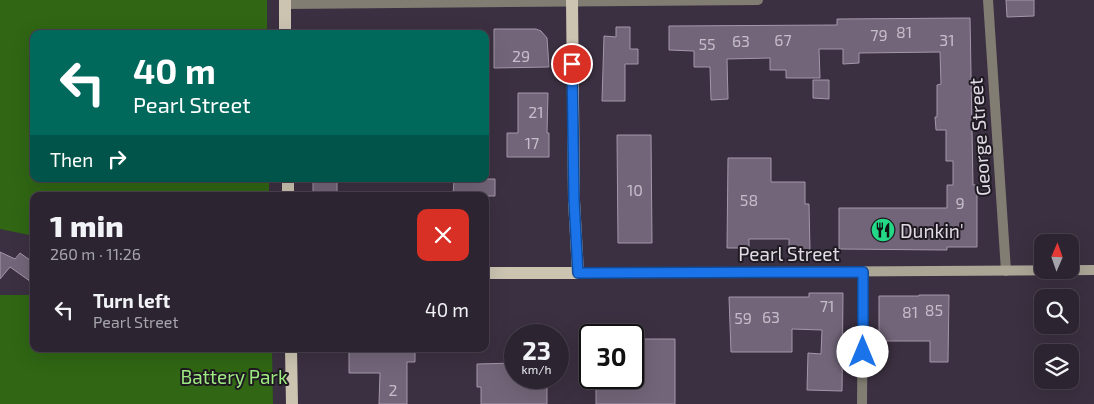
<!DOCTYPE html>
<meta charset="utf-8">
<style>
body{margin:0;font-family:"Exo 2",sans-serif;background:#38303d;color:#f1f3f6;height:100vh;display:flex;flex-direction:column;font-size:19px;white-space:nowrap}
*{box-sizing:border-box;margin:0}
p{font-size:16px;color:#a6a4ab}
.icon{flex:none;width:28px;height:28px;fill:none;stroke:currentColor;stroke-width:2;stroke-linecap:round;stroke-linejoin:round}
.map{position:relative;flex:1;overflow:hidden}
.panel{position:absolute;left:30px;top:192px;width:459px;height:160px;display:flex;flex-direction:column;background:#2c2431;border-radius:10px;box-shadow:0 5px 20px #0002,0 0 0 1px #48414d}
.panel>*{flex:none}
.banner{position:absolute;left:30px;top:30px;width:459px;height:152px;border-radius:10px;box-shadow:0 5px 20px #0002,0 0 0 1px #48414d;background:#00695c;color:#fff;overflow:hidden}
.needle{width:32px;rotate:2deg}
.buttons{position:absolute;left:1034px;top:234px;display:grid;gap:10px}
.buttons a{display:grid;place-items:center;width:45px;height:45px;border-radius:10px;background:#2c2431;box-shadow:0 5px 20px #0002,0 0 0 1px #48414d;font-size:25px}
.speed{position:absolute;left:504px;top:324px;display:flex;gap:10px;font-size:25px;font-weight:700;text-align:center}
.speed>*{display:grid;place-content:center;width:65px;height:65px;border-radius:50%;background:#2c2431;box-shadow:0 5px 20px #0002,0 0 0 1px #48414d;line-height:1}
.speed small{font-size:12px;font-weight:400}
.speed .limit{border:2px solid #111;border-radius:8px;background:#fff;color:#111}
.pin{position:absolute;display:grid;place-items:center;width:42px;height:42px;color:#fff;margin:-21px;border:2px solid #fff;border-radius:50%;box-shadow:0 1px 5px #0007}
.me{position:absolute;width:55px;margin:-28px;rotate:0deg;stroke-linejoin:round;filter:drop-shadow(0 0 4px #0008)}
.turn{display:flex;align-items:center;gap:18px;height:105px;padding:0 20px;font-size:22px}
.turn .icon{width:65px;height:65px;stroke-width:2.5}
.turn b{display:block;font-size:35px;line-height:42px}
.then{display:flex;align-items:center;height:48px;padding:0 20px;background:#0003;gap:10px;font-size:19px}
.round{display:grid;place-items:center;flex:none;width:52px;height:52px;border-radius:10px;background:#38303d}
.headline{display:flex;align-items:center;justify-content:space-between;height:85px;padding:0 20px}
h1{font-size:30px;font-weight:800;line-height:38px}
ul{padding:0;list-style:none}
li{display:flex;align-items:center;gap:15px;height:65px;padding:0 20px}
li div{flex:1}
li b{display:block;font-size:19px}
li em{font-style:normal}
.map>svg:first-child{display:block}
</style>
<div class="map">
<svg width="1094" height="404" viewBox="0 0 1094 404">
<rect width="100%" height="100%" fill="#3b3041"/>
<path fill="#306614" d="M0,0h267v34h-233v145h235v17h-235v40l-34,-7z
M0,295h34v54h238l1,55h-273z"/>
<path fill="#726579" stroke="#a496ab" d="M1006,0h28v16l-27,1z
M970,18l3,167h4v62h-30v3l-108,-1v-41h108v-23h6v-24h-7v-31h-10l-1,-13h2v-32l4,-1 -1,-32 -81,1v10l-16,1v-15h-24l1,29h-34v-8h-16v-12l-43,1 1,40 -17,1 -1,-33h-16v-16l-25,-1v-24l168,-1v-6z
M616,27h14v22h8v15h-13v37h-23l2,-65 12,1z
M494,29h42l5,2 6,7 2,29 -55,1z
M813,80h16v19l-16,-1z
M518,93h30l-1,40h2v24h-42v-24h11z
M617,135h34l1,108h-34z
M728,158h43v24h34v22h4l1,47h-21v-12h-40v9h-22z
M454,179h41v17h-42z
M313,180h24v14h-24z
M0,252l15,7 5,-6 14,10v21l-24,-17 -10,12z
M809,293h34l-1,98 -35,-1 1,-37 13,1 1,-24 -30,-1v23h-61l-2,-55h80z
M919,295h30l-1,67h-18v-21h-51v-45h40z
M632,339h43v65h-79v-26h36z
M349,349h66v13h-8v42h-28l1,-31h-31z
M515,363v15h32v26h-66v-17h-4v-23z"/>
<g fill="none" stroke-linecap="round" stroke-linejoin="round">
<path stroke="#817d73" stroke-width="10" d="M988,0l18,271
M285,4l473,-4
M862,404l1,-132"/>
<path stroke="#aba596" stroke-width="10" d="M578,273l516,-3"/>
<path stroke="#ccc4b1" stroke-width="12" d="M285,0v34
M288,179v17
M485,273h93l-4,-73 -2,-200
M291,349l1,55"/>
</g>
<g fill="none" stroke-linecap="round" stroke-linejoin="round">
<g stroke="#114b97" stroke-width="12">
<path id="route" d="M572,64l2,136 4,73 285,-1v80"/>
</g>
<use href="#route" stroke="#1a73e8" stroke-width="9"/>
</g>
<defs>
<g id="restaurant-disc" transform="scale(1.25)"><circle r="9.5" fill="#23d886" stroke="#1f1a22"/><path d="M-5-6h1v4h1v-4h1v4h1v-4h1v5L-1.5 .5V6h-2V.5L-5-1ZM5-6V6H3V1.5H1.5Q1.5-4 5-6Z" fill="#111"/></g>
</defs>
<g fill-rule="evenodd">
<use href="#restaurant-disc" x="883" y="230"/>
</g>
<g text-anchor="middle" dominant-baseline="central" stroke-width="4" stroke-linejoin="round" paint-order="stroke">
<g font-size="16" fill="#c5bdca">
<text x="904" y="31">81</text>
<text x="879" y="34">79</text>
<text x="783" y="39">67</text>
<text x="947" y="39">31</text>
<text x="741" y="40">63</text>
<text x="707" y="43">55</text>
<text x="521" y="55">29</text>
<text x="536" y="111">21</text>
<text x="532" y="142">17</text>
<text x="635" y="189">10</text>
<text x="749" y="199">58</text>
<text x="960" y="202">9</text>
<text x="827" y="305">71</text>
<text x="934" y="309">85</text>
<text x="910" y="311">81</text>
<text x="771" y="316">63</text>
<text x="743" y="317">59</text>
<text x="393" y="389">2</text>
</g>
<g font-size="19" fill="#e1dae5" stroke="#1f1a22">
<text transform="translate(979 137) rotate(-94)">George Street</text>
<text x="789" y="253">Pearl Street</text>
</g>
<g font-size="19" fill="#e1dae5" stroke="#1f1a22" text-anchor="start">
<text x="900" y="230">Dunkin'</text>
</g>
<g font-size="19" fill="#9eeb81" stroke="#1f1a22">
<text x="234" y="376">Battery Park</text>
</g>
</g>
</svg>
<div class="buttons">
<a><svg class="needle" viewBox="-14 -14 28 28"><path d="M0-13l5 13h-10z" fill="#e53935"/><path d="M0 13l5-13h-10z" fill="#a6a4ab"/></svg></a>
<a><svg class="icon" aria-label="search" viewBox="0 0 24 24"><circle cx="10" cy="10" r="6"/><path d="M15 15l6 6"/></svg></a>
<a><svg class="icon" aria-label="layers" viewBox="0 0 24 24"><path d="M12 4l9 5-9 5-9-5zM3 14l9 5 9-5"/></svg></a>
</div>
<div class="speed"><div>23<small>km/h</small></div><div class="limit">30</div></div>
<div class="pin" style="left:572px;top:64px;background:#d93025"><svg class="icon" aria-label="arrive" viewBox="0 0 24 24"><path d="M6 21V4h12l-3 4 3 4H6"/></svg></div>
<svg class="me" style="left:863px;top:352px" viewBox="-20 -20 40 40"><circle r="19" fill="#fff"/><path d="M0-13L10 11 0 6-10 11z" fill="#1a73e8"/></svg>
<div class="banner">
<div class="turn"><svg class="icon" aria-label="left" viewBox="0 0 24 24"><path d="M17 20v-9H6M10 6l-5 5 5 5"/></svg><div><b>40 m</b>Pearl Street</div></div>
<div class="then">Then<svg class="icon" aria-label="right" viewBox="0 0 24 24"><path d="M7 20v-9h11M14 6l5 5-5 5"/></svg></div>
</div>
<section class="panel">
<div class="headline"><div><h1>1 min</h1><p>260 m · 11:26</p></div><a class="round" style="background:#d93025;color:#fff"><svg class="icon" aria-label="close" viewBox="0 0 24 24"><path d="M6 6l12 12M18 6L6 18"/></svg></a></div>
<ul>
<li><svg class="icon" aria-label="left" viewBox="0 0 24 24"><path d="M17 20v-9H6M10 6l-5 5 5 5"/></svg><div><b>Turn left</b><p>Pearl Street</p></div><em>40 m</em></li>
</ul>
</section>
</div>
